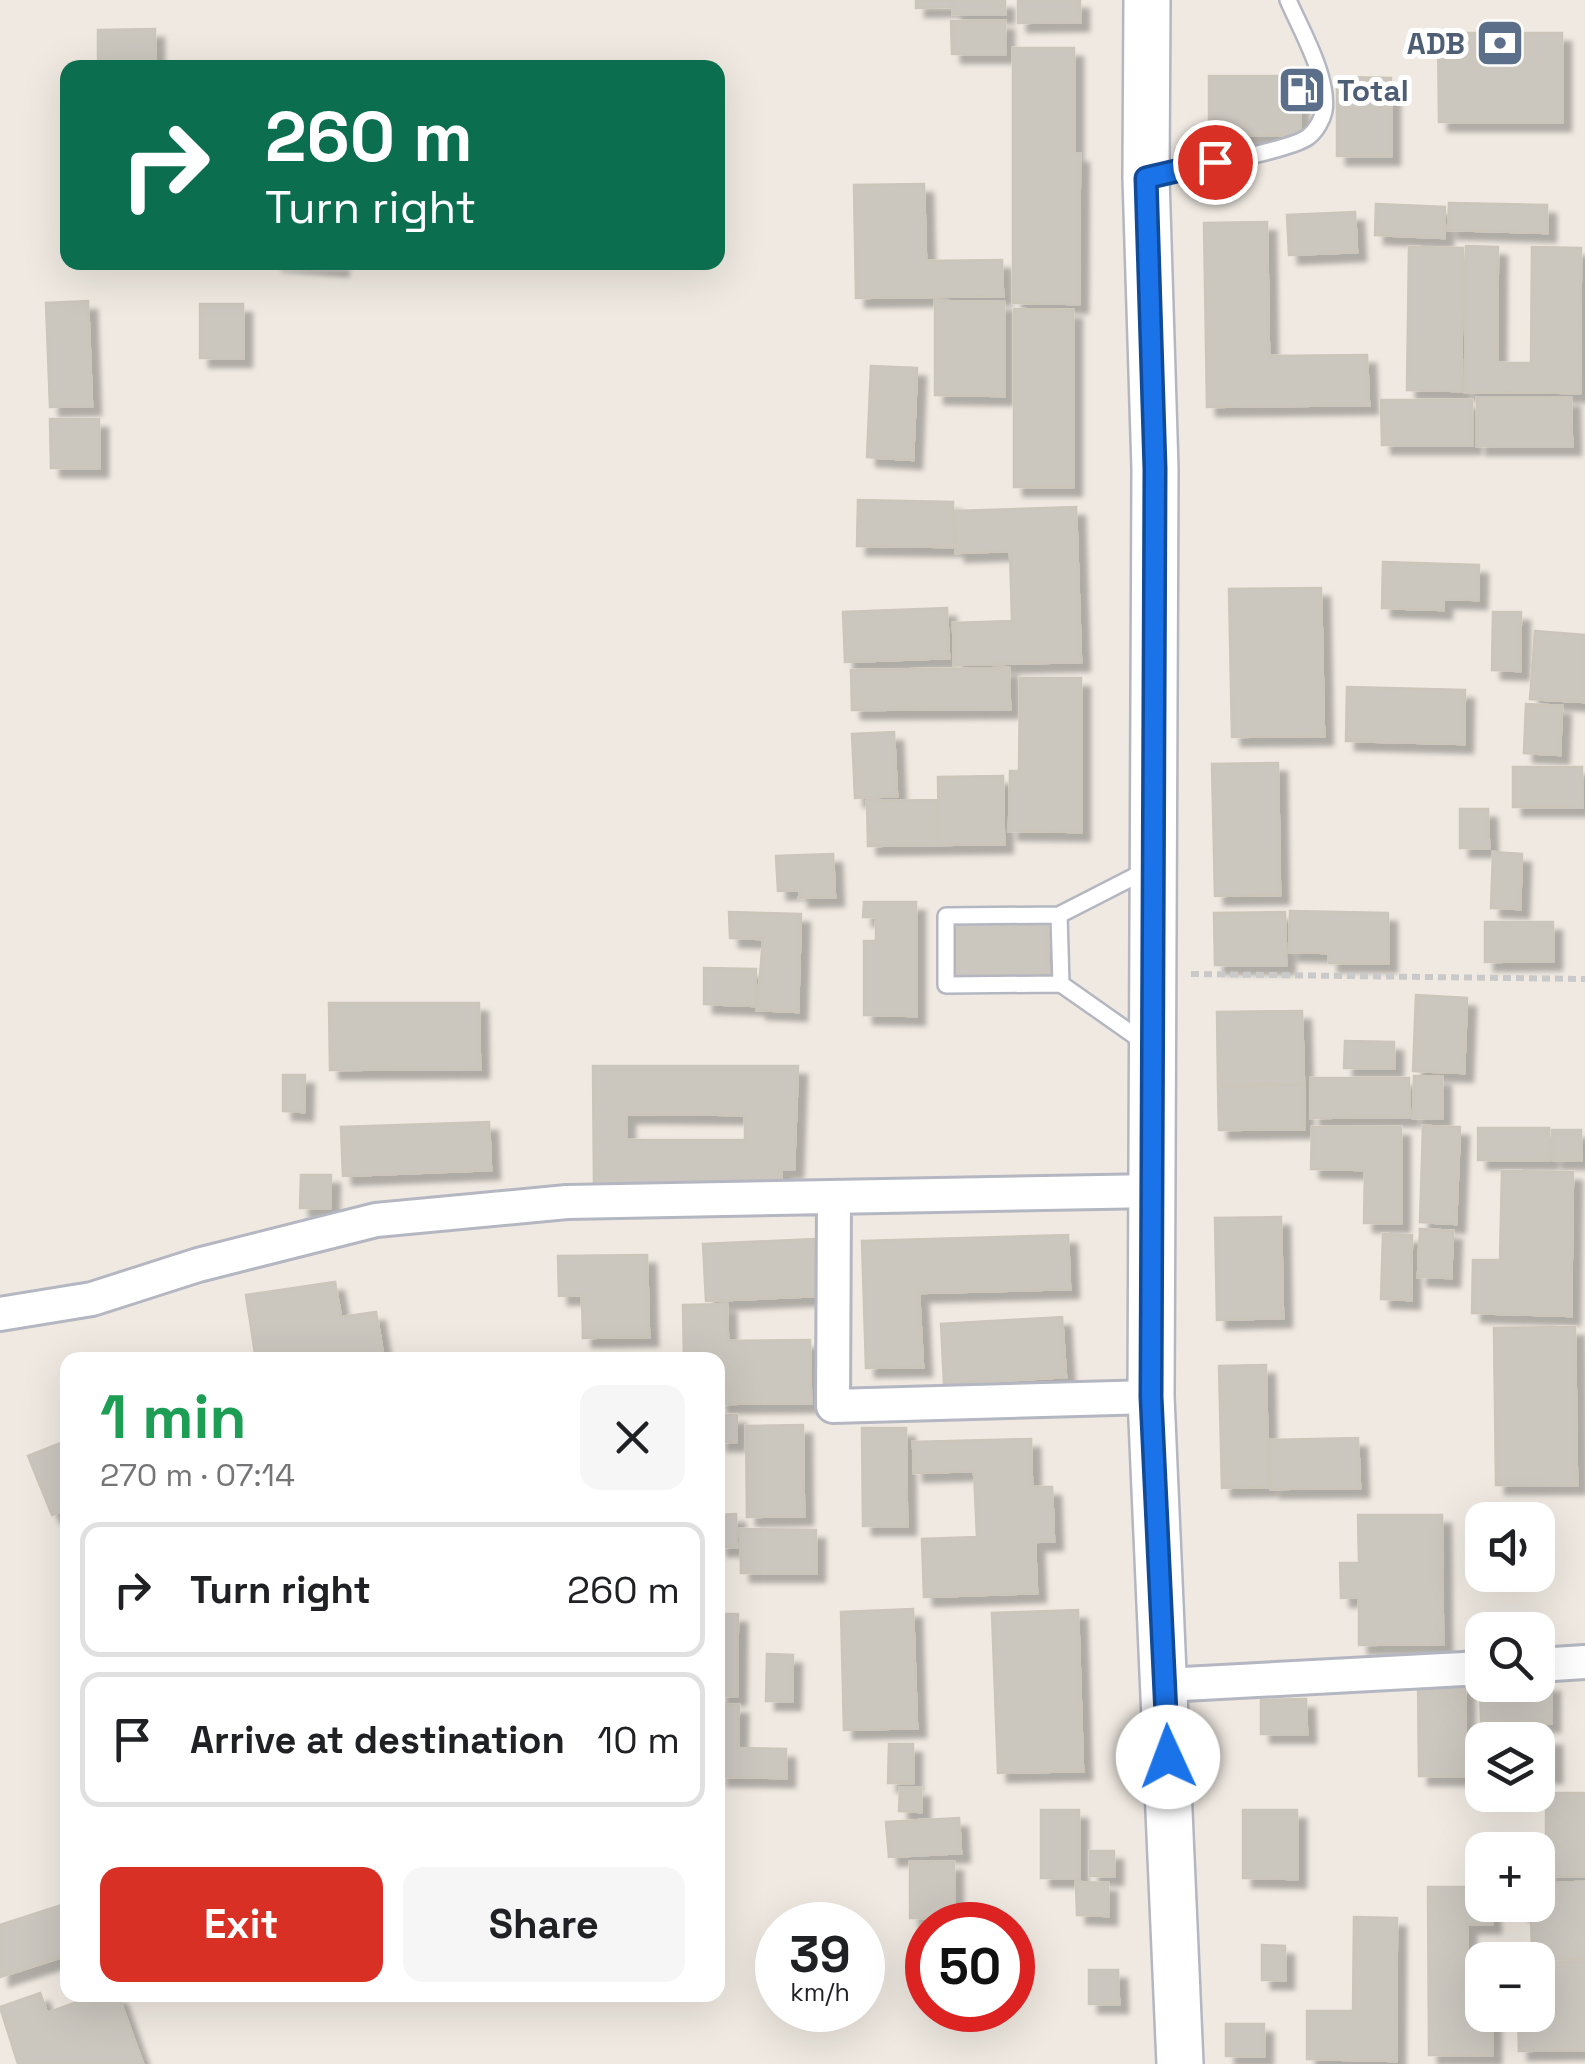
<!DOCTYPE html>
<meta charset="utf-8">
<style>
body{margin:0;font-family:"Space Grotesk",sans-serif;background:#f6f6f6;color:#202124;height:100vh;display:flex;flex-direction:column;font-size:38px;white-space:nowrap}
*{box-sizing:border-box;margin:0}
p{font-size:32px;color:#757577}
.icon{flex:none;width:55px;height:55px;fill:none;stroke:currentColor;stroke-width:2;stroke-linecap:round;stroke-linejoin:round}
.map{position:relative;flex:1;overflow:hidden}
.drawer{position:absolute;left:60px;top:1352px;width:665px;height:650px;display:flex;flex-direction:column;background:#fff;border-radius:20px;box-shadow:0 10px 40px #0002}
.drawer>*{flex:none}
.guide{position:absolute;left:60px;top:60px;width:665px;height:210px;border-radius:20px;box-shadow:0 10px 40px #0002;background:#0b6e4f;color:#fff;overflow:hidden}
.controls{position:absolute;left:1465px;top:1502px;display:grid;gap:20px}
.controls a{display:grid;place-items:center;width:90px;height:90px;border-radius:20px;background:#fff;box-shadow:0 10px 40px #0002;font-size:50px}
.speed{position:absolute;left:755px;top:1902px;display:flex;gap:20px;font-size:50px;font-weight:700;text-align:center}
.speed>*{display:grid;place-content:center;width:130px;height:130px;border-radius:50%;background:#fff;box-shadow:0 10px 40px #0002;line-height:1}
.speed small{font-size:25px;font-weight:400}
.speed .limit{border:15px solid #d22;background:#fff;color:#111}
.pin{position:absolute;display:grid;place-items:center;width:85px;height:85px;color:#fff;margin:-42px;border:5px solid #fff;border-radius:50%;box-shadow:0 2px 10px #0007}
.me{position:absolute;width:110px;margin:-55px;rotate:358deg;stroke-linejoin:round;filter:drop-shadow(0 0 8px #0008)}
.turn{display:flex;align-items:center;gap:35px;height:210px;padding:0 40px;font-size:45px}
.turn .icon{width:130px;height:130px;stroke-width:2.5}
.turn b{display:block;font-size:70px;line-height:85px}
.round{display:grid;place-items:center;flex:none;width:105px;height:105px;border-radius:20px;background:#f6f6f6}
.headline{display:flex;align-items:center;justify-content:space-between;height:170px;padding:0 40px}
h1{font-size:60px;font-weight:800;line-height:75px;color:#1e9e55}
.button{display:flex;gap:20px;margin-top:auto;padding:20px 40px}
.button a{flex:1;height:115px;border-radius:20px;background:#d93025;color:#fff;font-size:40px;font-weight:800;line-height:115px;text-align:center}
.button a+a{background:#f6f6f6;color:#202124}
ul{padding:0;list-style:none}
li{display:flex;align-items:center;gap:30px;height:135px;margin:0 20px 15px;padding:0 20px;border:5px solid #e0e0e0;border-radius:20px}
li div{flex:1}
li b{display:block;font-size:38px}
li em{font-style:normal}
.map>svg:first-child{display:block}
</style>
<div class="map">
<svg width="1585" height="2064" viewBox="0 0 1585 2064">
<defs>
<filter id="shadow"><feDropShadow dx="9" dy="9" stdDeviation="2.5" flood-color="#0004"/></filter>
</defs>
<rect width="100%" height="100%" fill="#efe9e1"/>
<path fill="#cbc7bf" stroke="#cbc5ba" stroke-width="2.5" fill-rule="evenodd" filter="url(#shadow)" d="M916,0h35l1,7 -36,1z
M953,0h52v14h-52z
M1018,0h62v22l-62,1z
M951,21h54v33h-53z
M155,29v39h-57v-38z
M1438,33h124v89h-123z
M1013,48h61v106h6l-1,150 -66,-1z
M1209,76h91v59h-91z
M1337,77l54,1v78h-54z
M924,184l2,77 76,-1 1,36 -147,2 -2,-113z
M1449,203l98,2v28l-99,-3z
M1376,204l69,3 -1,31 -69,-3z
M1355,212l2,40 -68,3 -2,-40z
M1267,222l2,134 98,-1 2,50 -162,2 -3,-184z
M1466,246l32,1 -1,116h34l1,-116 49,1 -1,145 -115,-1z
M1409,247l54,1 -2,143 -54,-1z
M272,262h68l-1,5z
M88,301l4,105 -42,1 -4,-104z
M935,301l69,1v94l-69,-1z
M200,304h43v54h-43z
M1014,309l59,1v177h-59z
M871,366l46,2 -4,92 -46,-3z
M1477,398h94l1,48h-95z
M1381,400h91v45h-90z
M50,419h49v49h-48z
M858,500l95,2v45l-96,-1z
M1076,507l5,155 -127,3 -1,-42 59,-2 -2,-70 -54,2 -1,-42z
M1383,562l96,3 -1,35 -35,-1v11l-61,-2z
M1321,588l3,148 -92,1 -3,-148z
M947,608l2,50 -104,4 -2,-50z
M1493,612h28l-1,59 -28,-1z
M1535,631l50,4 -1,67 -54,-3z
M1009,668l1,41 -158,1 -1,-40z
M1020,678h61v154l-72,-1 1,-60h9z
M1347,687l118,3 -1,54 -118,-3z
M1526,704l36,2 -2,49 -36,-2z
M894,732l3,64 -42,2 -3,-64z
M1278,763l2,132 -65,1 -3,-132z
M1513,767h69v40h-69z
M1003,776l1,68 -65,1 -1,-68z
M937,800l1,45 -70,1 -1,-45z
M1460,809h28l1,39h-29z
M1493,852l29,2 -2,55 -29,-1z
M833,854l2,43 -36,1 1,-8 -22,1 -2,-35z
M864,902h52v114l-52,-1v-74h12v-24h-13z
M1290,911l98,2v50h-59v-10l-40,-1z
M729,912l72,2 -3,98 -41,-2 6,-71 -33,-1z
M1285,912l1,53h-71l-1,-52z
M1485,922h68v39l-68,1z
M1048,923l1,51 -98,2 -1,-52z
M704,968l52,1 -1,37 -51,-2z
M1416,995l51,3 -3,75 -51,-2z
M329,1003h150l1,66 -150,1z
M1302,1011l2,73 -86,1 -1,-73z
M1345,1041l49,1v26h-50z
M593,1066h205l-4,103h-13l1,15 -188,1zM626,1114l119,1v25h-119z
M283,1075h22l-1,37 -21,-1z
M1414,1076l28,1v41h-29z
M1311,1078h98v39l-98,1z
M1304,1085v44l-85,1 -1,-43z
M489,1122l2,48 -148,6 -2,-49z
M1423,1126l37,1 -4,97 -36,-2z
M1312,1127h89v96h-37l1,-53 -54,-1z
M1478,1128h71v32h-71z
M1552,1130h29v30h-28z
M1502,1171l71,1 -2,144 -99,-3 1,-53h27z
M301,1175h30l-1,33h-30z
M1281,1217l2,101 -66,2 -2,-102z
M1420,1229l33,2 -2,47 -33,-1z
M1383,1234l29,1 -1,65 -30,-1z
M1068,1235l2,54 -151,4 4,74 -57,1 -4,-127z
M815,1239l2,57 -111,5 -3,-57z
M647,1255l2,82 -66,1 -1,-43 -23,1 -1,-40z
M335,1282l6,35 35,-5 8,48h-128l-10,-65z
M727,1304l1,37 82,-1 1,63 -93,1v-44h-34l-1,-55z
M1062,1317l4,60 -122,7 -3,-60z
M1575,1327l2,158h-81l-2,-157z
M1266,1365l2,122 -46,1 -3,-122z
M718,1415h19l-1,27h-18z
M803,1425l1,91 -57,1 -1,-91z
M862,1428h44l1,98h-44z
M1358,1438l2,50 -89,1v-49z
M1031,1439l1,48h20l2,54 -19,1 2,51 -113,4 -2,-58 55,-2 -3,-66 -60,2 -1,-31z
M68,1440v69l-16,6 -24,-59z
M736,1514l1,33h-19v-32z
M1358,1515h84l1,129 -84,1v-48l-18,1 -1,-35h19z
M740,1529l76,1v43h-75z
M913,1609l4,119 -73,2 -3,-118z
M1078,1610l5,161 -85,2 -6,-160z
M718,1614h20l-1,82h-19z
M767,1654l26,1 -1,46h-26z
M1418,1683h47l1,93h-47z
M1551,1683v40h-70l-1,-39z
M1306,1699l1,35h-46v-34z
M718,1704l21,1 -1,43 48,1v29l-68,-1z
M1475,1737h78v37h-15v-34h-56v34h-6z
M889,1744h24v39h-25z
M900,1788h21v24l-22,-1z
M1546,1793h39v83h-39z
M1041,1810h38v68h-38z
M1243,1810h54v69l-54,-1z
M959,1818l2,35 -72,4 -3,-35z
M1490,1845h36v5h-36z
M1090,1851h24v25h-24z
M910,1862h44v56h-44z
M1076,1882l32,1v33l-31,-1z
M1585,1882v77h-32v-7l-21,-1 -1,-39h-11v-7h18v-22z
M1428,1887h54v18h9l1,19h-25l1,95h24v36h-63z
M68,1903v52l-68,22v-52z
M1354,1917l43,1 -1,143 -89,-2v-48h46z
M1262,1945l23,1v34h-23z
M1555,1962h30v88l-66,1 -1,-36h38z
M1089,1970h29l1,34h-30z
M40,1993l7,20 33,-12 -3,-6h41l25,69h-125l-18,-57z
M1226,2024h38v32h-38z"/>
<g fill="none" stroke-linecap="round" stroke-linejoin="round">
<g stroke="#b4b7c1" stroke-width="20">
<path id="lane" d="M1150,177c31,-8 137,-25 158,-40 8,-6 14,-17 16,-26 5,-33 -23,-81 -36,-111
M1059,915l2,69
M1145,1043l-84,-59 -115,1v-69l113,-1 90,-46"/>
</g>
<g stroke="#b4b7c1" stroke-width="38">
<path id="street" d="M834,1198l-1,208 318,-9
M0,1314l92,-15 106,-34 178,-45 191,-18 588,-11
M1538,1665l47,-3
M1165,1685l317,-17"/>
</g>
<g stroke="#b4b7c1" stroke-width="50">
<path id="secondary" d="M1147,0l-1,178 9,291 -4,928 29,667"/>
</g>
<path stroke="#c9c9c9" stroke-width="6" stroke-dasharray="8 5" stroke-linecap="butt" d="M1191,974l394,5"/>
<use href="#lane" stroke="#fff" stroke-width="15"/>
<use href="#street" stroke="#fff" stroke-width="32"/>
<use href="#secondary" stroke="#fff" stroke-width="45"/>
</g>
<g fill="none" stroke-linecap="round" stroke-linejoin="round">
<g stroke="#114b97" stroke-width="25">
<path id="route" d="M1168,1757l-17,-360 4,-928 -9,-291 69,-16"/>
</g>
<use href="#route" stroke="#1a73e8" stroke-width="18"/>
</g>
<defs>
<g id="bank-square" transform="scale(2.5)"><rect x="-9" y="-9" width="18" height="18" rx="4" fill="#5c6f8a" stroke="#fff"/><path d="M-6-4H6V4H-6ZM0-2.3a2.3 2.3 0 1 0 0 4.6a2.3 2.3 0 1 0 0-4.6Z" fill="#fff"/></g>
<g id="fuel-square" transform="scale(2.5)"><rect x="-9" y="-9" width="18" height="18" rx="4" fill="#5c6f8a" stroke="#fff"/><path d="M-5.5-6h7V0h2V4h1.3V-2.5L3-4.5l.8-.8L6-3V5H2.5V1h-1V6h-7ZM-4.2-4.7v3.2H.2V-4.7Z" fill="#fff"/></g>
</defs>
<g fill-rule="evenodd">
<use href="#bank-square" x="1500" y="43"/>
<use href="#fuel-square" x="1302" y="90"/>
</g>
<g text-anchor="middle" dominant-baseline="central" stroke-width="10" stroke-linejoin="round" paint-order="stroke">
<g font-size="30" font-weight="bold" fill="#4e5e75" stroke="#fff" text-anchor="end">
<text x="1465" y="43">ADB</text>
<text x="1337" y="90" text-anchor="start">Total</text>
</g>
</g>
</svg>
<div class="controls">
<a><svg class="icon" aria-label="sound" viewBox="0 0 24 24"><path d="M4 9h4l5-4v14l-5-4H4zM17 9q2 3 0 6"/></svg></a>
<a><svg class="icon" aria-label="search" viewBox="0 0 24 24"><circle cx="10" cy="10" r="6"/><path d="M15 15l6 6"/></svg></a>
<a><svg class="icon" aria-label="layers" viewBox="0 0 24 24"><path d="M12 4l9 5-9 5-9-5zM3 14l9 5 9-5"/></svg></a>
<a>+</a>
<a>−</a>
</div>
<div class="speed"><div>39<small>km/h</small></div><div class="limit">50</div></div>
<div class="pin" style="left:1215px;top:162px;background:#d93025"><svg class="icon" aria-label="arrive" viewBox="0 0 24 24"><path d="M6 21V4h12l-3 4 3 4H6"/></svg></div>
<svg class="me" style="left:1168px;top:1757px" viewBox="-20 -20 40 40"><circle r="19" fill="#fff"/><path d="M0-13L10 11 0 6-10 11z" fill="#1a73e8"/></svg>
<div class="guide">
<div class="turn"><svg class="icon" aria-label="right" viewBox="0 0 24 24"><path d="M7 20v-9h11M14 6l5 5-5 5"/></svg><div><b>260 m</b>Turn right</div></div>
</div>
<section class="drawer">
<div class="headline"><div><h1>1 min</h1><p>270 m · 07:14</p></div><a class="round"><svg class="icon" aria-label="close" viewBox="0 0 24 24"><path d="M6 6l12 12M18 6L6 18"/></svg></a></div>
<ul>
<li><svg class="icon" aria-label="right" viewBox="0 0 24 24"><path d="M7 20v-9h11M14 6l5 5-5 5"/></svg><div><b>Turn right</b></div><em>260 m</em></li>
<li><svg class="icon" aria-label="arrive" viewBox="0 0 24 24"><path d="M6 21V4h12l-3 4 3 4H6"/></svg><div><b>Arrive at destination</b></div><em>10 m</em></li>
</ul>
<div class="button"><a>Exit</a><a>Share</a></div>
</section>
</div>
